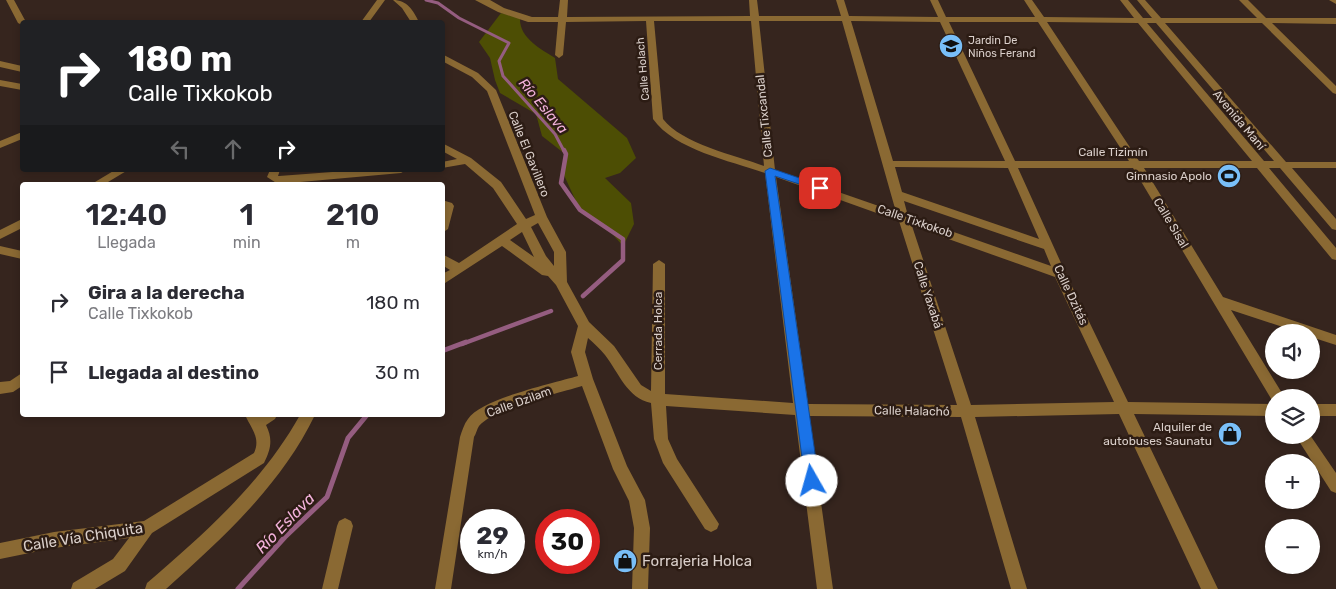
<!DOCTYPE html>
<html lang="es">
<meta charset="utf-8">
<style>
body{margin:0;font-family:Rubik,sans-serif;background:#f7f7f7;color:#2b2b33;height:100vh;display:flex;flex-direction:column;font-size:19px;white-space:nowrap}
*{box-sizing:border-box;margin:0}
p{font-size:16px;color:#7c7c81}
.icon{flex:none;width:28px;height:28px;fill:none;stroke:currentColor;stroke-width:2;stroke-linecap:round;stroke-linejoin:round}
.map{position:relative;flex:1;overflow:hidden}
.panel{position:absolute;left:20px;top:182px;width:425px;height:235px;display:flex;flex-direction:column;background:#fff;border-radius:5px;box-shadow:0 2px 8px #0003}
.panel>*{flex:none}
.top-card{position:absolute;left:20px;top:20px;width:425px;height:152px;border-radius:5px;box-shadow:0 2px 8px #0003;background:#202124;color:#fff;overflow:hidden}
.fabs{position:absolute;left:1265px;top:324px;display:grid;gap:10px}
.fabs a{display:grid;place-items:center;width:55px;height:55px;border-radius:50%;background:#fff;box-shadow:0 2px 8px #0003;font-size:25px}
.speed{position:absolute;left:460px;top:509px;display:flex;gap:10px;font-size:25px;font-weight:700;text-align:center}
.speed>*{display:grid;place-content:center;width:65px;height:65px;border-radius:50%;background:#fff;box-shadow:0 2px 8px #0003;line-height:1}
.speed small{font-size:12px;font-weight:400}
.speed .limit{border:8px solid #d22;background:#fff;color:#111}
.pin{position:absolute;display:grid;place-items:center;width:42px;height:42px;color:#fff;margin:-21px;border-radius:10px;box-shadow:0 2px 8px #0006}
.me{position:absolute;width:55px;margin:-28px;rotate:353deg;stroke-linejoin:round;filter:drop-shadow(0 0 4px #0008)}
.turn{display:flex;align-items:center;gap:18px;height:105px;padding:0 25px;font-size:22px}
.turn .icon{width:65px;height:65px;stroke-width:2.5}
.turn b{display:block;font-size:35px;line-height:42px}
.lanes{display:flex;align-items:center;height:48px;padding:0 25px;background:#0003;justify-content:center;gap:25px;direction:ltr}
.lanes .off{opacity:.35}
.eta{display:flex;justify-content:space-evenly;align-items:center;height:85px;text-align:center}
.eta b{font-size:30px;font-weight:600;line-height:35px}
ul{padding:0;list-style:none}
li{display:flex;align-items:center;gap:15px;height:70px;padding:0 25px}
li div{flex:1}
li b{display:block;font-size:19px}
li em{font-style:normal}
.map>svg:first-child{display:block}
</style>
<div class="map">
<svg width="1336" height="589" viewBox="0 0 1336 589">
<rect width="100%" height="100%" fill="#36251e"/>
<path fill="#4d4e04" d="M501,13l19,5c-1,20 21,31 35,40l3,21 69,59 9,20 -16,15 -15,5 26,25 3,21 -11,22 -15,-17 -28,-19 -17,-37 2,-19 -23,-18 -6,-22 -36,-21 -5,-13 -5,-22 -11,-16z"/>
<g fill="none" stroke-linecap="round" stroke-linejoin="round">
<path stroke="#955d80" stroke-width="3" d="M426,0l12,3 21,15 50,25 -10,18 4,15 52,58 9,17"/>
<path stroke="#955d80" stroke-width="4.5" d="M564,150l2,4 -5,29 19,27 43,29v21l-40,36
M462,344l89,-33"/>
<path stroke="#955d80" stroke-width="5" d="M442,351l24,-9
M238,589l47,-52 42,-40 21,-59 19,-23"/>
<path fill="#8a6933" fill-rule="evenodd" d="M6,0h8l12,22h-4v3l-4,-2z
M377,0h8l-16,22h-8z
M393,0c14,0 20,10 26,22h-8l-9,-14z
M475,0h15l14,8 28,9h26l2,-17h8l-1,17 183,-1 -1,-16h8l2,16h82l-5,-16h8l5,16 89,1 -8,-17h8l8,17h89l-11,-17h8l12,17 90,1 -14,-18h8l15,18h9l-15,-18h8l16,18h96l-18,-18h9l18,18h70v6l-64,-1 64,63v8l-3,-1 -71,-70h-97l121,139h50v6h-44l44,51v11l-4,-1 -52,-61h-11l67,80v12l-4,-1 -75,-91h-113l79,129 113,38v10l-25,-8v-5h-13l-67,-22 54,88h-11l-1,4 -140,-234h-115l48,106 62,128 146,2v12l-140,-2 84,175h-17l-82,-175 -144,3 52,172h-16l-50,-172 -152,-1 24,173h-16l-22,-174 -129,-9 2,33 9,20 42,65 -2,5 -6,3 -6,-3 -42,-66 -9,-24 -3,-36c-24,-5 -32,-30 -46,-48 -5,-6 -11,-12 -17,-17l-3,14 8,27 34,87 18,34 5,28 -2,61h-16l2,-61 -5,-27 -16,-32 -31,-83c-25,8 -87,21 -103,40 -2,3 -3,8 -5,11l-23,152h-16l25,-152c2,-6 4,-13 8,-18 13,-20 86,-36 110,-43l-7,-24 7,-26 -22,-41 -8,-9 -6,-1 -40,-29 -60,39v-11l8,-4 -8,-5v-11l17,9 58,-39 -24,-36 -28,-24 -23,4v-6l15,-3 -15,-8v-8l29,15 30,24 25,37 9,-4 -48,-124 -15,-14 -30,-16v-7l36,19 18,17 51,127 19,35 1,30 22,40 25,24 27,39 10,6 2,-127 6,-4 6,4v130l128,9 -28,-230c-34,-12 -90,-23 -112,-54l-7,-98 -80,1 -3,33 -4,3 -4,-3 3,-33h-30l-30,-10zM654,21h97l13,145c-29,-11 -82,-22 -101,-47zM759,21h83l54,191 -121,-42zM851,21l89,1 65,139h-112zM949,22h89l91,139h-114zM1047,22l91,1 114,138h-113zM1147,23h9l118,138h-10zM895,167l113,1 31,71 -137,-47zM776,177l123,44 58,184 -149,-1zM904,201l140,48 7,17 -143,-50zM538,223l16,29v14l-8,-10 -15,-29zM912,226l143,51 59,125 -143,3zM522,232l12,25 -24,-17z
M1329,0h7v4z
M0,61l22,5v6l-22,-5z
M0,80l22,4v6l-22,-4z
M22,132v7l-22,9v-7z
M115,170h13l-25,15h-13z
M270,170h10l-2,6h1l80,-6h47l-5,3 -123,11 -11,-7z
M442,200l10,3 2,3 -6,23 -6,4z
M22,219v9l-22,11v-9z
M0,246l22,5v8l-22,-5z
M22,373v13l-9,6 -13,2v-12l10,-1z
M1311,404h25v12h-25z
M245,415h32l-2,4 -9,6c7,14 5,24 -2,38l-112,70 -27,38 -30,18h-24l2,-6 40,-24 16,-21 -75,10 -54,11v-16l54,-11 90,-11 110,-68c7,-15 -3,-25 -9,-38z
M300,415h15c-34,70 -92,123 -149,174h-21l2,-6c58,-50 115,-100 153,-168z
M1295,435h15l26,38v20l-5,-2z
M345,518l6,3 2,5 -15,63h-16l15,-63 2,-5z"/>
</g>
<path fill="#1a73e8" stroke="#114b97" d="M770,168l53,18 1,2 -4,3 -45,-15 44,305 -2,5 -5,2 -5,-2 -2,-5 -40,-310z"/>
<defs>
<g id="school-disc" transform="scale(1.25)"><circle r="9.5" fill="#79bff8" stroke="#2c1c14"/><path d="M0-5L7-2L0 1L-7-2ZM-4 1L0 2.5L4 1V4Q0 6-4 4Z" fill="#111"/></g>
<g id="stadium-disc" transform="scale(1.25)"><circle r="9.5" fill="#79bff8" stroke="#2c1c14"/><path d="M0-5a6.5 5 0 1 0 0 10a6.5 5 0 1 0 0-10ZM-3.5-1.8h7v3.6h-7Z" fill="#111"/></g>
<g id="shop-disc" transform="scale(1.25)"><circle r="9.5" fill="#79bff8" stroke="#2c1c14"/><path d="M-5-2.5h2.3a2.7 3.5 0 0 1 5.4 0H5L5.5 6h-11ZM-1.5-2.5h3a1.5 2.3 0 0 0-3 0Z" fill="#111"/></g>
</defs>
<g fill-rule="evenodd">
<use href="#school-disc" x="951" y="46"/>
<use href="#stadium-disc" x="1229" y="176"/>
<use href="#shop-disc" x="1230" y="434"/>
<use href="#shop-disc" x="625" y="561"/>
</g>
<g text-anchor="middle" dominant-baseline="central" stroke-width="5" stroke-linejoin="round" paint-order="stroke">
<g font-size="11" fill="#dacfca" stroke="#2c1c14" text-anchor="start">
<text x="968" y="40">Jardin De<tspan x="968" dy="13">Niños Ferand</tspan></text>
</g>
<g font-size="11" fill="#dacfca" stroke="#2c1c14">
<text transform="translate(643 69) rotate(-95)">Calle Holach</text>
</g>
<g font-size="12" fill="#dacfca" stroke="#2c1c14">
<text transform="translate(764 116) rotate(-96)">Calle Tixcandal</text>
<text transform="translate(1239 120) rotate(50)">Avenida Maní</text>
<text x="1113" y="152">Calle Tizimín</text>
<text transform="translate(529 154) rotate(68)">Calle El Gavillero</text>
<text transform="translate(915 221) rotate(19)">Calle Tixkokob</text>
<text transform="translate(1171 223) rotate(59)">Calle Sisal</text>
<text transform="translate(928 295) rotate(72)">Calle Yaxabá</text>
<text transform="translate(1071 295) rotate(65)">Calle Dzitás</text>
<text transform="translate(658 331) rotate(-90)">Cerrada Holca</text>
<text transform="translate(519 402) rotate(-20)">Calle Dzilam</text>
<text transform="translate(912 411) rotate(1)">Calle Halachó</text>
</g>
<g font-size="12" fill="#dacfca" stroke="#2c1c14" text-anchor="end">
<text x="1212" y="176">Gimnasio Apolo</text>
<text x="1212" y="427">Alquiler de<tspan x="1212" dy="14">autobuses Saunatu</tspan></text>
</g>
<g font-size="14" font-style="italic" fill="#f3b2db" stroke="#2c1c14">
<text transform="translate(543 106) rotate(50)">Río Eslava</text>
</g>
<g font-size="15" fill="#dacfca" stroke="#2c1c14">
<text transform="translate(83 537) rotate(-9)">Calle Vía Chiquita</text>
</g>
<g font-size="15" fill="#dacfca" stroke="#2c1c14" text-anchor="start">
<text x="642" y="561">Forrajeria Holca</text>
</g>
<g font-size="16" font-style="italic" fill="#f3b2db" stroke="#2c1c14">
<text transform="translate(285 523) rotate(-46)">Río Eslava</text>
</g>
</g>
</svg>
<div class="fabs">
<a><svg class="icon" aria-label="sound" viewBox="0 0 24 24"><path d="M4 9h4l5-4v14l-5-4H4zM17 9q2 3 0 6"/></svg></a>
<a><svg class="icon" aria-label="layers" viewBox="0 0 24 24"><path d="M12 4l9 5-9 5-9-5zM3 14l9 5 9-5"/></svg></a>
<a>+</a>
<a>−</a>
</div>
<div class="speed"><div>29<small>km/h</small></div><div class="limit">30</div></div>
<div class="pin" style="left:820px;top:188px;background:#d93025"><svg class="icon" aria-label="arrive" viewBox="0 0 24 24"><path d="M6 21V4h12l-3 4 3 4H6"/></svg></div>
<svg class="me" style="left:812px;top:481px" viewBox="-20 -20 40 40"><circle r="19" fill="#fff"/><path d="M0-13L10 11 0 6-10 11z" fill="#1a73e8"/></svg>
<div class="top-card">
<div class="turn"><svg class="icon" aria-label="right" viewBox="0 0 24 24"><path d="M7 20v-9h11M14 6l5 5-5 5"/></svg><div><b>180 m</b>Calle Tixkokob</div></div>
<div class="lanes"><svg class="icon off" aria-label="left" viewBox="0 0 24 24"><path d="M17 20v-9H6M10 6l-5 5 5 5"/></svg><svg class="icon off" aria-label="ahead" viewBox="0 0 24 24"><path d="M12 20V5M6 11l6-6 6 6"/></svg><svg class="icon" aria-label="right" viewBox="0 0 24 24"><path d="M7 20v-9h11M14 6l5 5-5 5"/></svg></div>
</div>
<section class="panel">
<div class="eta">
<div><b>12:40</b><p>Llegada</p></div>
<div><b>1</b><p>min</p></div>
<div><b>210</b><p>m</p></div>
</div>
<ul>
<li><svg class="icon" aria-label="right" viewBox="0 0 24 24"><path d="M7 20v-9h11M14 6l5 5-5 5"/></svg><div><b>Gira a la derecha</b><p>Calle Tixkokob</p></div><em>180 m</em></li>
<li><svg class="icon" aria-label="arrive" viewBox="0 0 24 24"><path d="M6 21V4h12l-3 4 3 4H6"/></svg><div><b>Llegada al destino</b></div><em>30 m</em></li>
</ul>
</section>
</div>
